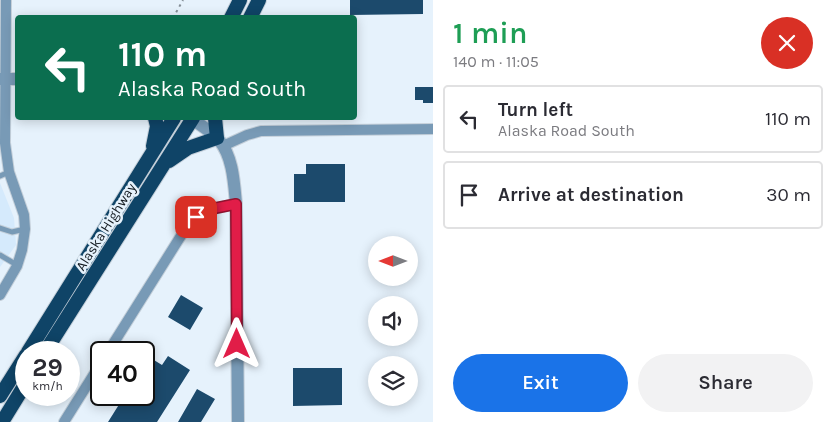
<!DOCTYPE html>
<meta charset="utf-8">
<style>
body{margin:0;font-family:Karla,sans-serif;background:#f2f2f3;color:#2b2b33;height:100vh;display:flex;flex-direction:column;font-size:19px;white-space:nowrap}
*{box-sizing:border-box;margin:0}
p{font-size:16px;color:#7c7c81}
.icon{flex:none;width:28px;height:28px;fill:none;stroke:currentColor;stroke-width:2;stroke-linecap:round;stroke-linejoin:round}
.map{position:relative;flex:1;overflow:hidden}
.details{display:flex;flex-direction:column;background:#fff;width:400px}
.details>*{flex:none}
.hud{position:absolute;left:15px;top:15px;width:342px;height:105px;border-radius:5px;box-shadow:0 2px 12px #0003;background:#0b6e4f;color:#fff;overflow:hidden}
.needle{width:32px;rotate:270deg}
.fabs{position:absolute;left:368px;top:236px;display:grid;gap:10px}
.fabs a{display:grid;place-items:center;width:50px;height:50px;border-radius:50%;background:#fff;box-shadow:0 2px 12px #0003;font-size:25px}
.speed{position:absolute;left:15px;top:341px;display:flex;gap:10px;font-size:25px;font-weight:700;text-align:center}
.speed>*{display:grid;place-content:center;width:65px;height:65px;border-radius:50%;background:#fff;box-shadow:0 2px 12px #0003;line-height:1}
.speed small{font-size:12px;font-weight:400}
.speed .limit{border:2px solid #111;border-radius:8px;background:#fff;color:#111}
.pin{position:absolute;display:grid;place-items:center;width:42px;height:42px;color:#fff;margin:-21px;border-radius:10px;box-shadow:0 2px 8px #0006}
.me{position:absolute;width:55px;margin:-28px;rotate:0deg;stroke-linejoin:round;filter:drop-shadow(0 0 4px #0008)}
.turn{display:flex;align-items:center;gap:18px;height:105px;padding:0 20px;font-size:22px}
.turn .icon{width:65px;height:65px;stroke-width:2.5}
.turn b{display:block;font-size:35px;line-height:42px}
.round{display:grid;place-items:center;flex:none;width:52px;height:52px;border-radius:26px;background:#f2f2f3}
.overview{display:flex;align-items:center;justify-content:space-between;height:85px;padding:0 20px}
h1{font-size:30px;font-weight:600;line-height:38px;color:#1e9e55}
.cta{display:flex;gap:10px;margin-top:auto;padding:10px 20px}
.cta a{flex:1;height:58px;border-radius:30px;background:#1a73e8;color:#fff;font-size:20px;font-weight:600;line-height:58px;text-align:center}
.cta a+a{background:#f2f2f3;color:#2b2b33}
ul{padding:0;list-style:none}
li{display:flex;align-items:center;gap:15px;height:68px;margin:0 10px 8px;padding:0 10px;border:2px solid #e1e1e2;border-radius:5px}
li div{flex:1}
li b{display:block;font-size:19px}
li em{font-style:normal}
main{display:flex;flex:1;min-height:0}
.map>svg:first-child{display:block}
</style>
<main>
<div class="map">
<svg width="433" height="422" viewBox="0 0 433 422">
<rect width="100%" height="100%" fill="#e6f2fc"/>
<path fill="#d5eafc" d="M0,183l14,35 2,27 -16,22z"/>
<path fill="#1c4a6c" d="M350,0h73v14l-73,1z
M415,87h18v16h-10v-3h-8z
M306,164h39v38h-51v-28h12z
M181,295l22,13 -13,22 -22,-13z
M168,356l22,14 -33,52h-49l17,-27h19v-31l5,-7 13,8z
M293,368h49v37l-49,1z
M197,389l18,10 -14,23h-23z"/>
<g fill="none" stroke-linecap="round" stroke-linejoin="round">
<g stroke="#c4cfd9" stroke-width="7">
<path id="service" d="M0,176l9,-4
M0,228l12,4 13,-3
M0,255l17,10"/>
</g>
<g stroke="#c4cfd9" stroke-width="12">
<path id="minor" d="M223,146l24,-11 14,-4 172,-2
M0,295l17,-29 5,-16 3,-21 -1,-14 -15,-43 -4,-29 1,-143
M108,352l81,-129c13,-12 29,-16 47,-19
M64,422l37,-59"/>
</g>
<g stroke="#c4cfd9" stroke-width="14">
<path id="tertiary" d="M0,79h18
M191,118c9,7 20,13 28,22 14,17 15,42 17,64l2,218"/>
</g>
<g stroke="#c4cfd9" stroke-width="16">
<path id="trunk" d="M231,18l9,-18
M250,18l9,-18
M153,146l4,-20 -2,-8
M169,161l19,-13 29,-10 -2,-20
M28,352l146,-234
M45,352l148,-234
M0,396l26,-41
M2,422l24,-39"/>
</g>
<path stroke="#848e96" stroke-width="2" stroke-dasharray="2.5 4" stroke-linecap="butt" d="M173,18l10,-18"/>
<use href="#service" stroke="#789ab6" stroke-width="5"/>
<use href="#minor" stroke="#789ab6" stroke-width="10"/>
<use href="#tertiary" stroke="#789ab6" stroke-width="12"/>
<use href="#trunk" stroke="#0f4467" stroke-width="14"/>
</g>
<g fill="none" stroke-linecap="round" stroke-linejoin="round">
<g stroke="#92132f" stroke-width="12">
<path id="route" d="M196,217l20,-9 20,-4 1,140"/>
</g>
<use href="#route" stroke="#e11d48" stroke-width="9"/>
</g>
<g text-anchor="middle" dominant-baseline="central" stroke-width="5" stroke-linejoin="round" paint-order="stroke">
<g font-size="14" fill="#131a20" stroke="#e6f2fc">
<text transform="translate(106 227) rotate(-58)">Alaska Highway</text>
</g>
</g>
</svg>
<div class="fabs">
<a><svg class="needle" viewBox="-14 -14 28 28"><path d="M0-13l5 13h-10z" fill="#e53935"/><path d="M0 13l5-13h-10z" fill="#7c7c81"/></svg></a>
<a><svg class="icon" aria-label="sound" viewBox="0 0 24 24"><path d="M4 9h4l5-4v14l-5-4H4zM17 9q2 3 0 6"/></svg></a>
<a><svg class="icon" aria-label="layers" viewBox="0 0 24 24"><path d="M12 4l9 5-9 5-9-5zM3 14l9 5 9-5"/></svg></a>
</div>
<div class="speed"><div>29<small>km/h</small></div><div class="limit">40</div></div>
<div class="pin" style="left:196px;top:217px;background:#d93025"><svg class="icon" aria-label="arrive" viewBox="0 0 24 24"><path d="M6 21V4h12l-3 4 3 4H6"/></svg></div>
<svg class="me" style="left:237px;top:344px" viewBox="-20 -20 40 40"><path d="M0-17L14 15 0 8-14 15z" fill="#e11d48" stroke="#fff" stroke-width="4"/></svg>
<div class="hud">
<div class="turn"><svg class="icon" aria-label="left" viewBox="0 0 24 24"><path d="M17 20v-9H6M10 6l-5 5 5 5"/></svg><div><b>110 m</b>Alaska Road South</div></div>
</div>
</div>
<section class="details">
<div class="overview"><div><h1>1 min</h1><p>140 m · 11:05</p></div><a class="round" style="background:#d93025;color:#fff"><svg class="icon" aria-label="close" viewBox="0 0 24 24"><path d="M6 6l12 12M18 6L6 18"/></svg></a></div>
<ul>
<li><svg class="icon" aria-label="left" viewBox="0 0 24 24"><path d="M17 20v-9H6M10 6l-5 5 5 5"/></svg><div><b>Turn left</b><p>Alaska Road South</p></div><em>110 m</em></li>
<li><svg class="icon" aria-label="arrive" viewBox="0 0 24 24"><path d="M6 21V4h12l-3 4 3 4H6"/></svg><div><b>Arrive at destination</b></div><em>30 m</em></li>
</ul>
<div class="cta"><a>Exit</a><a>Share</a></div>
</section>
</main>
